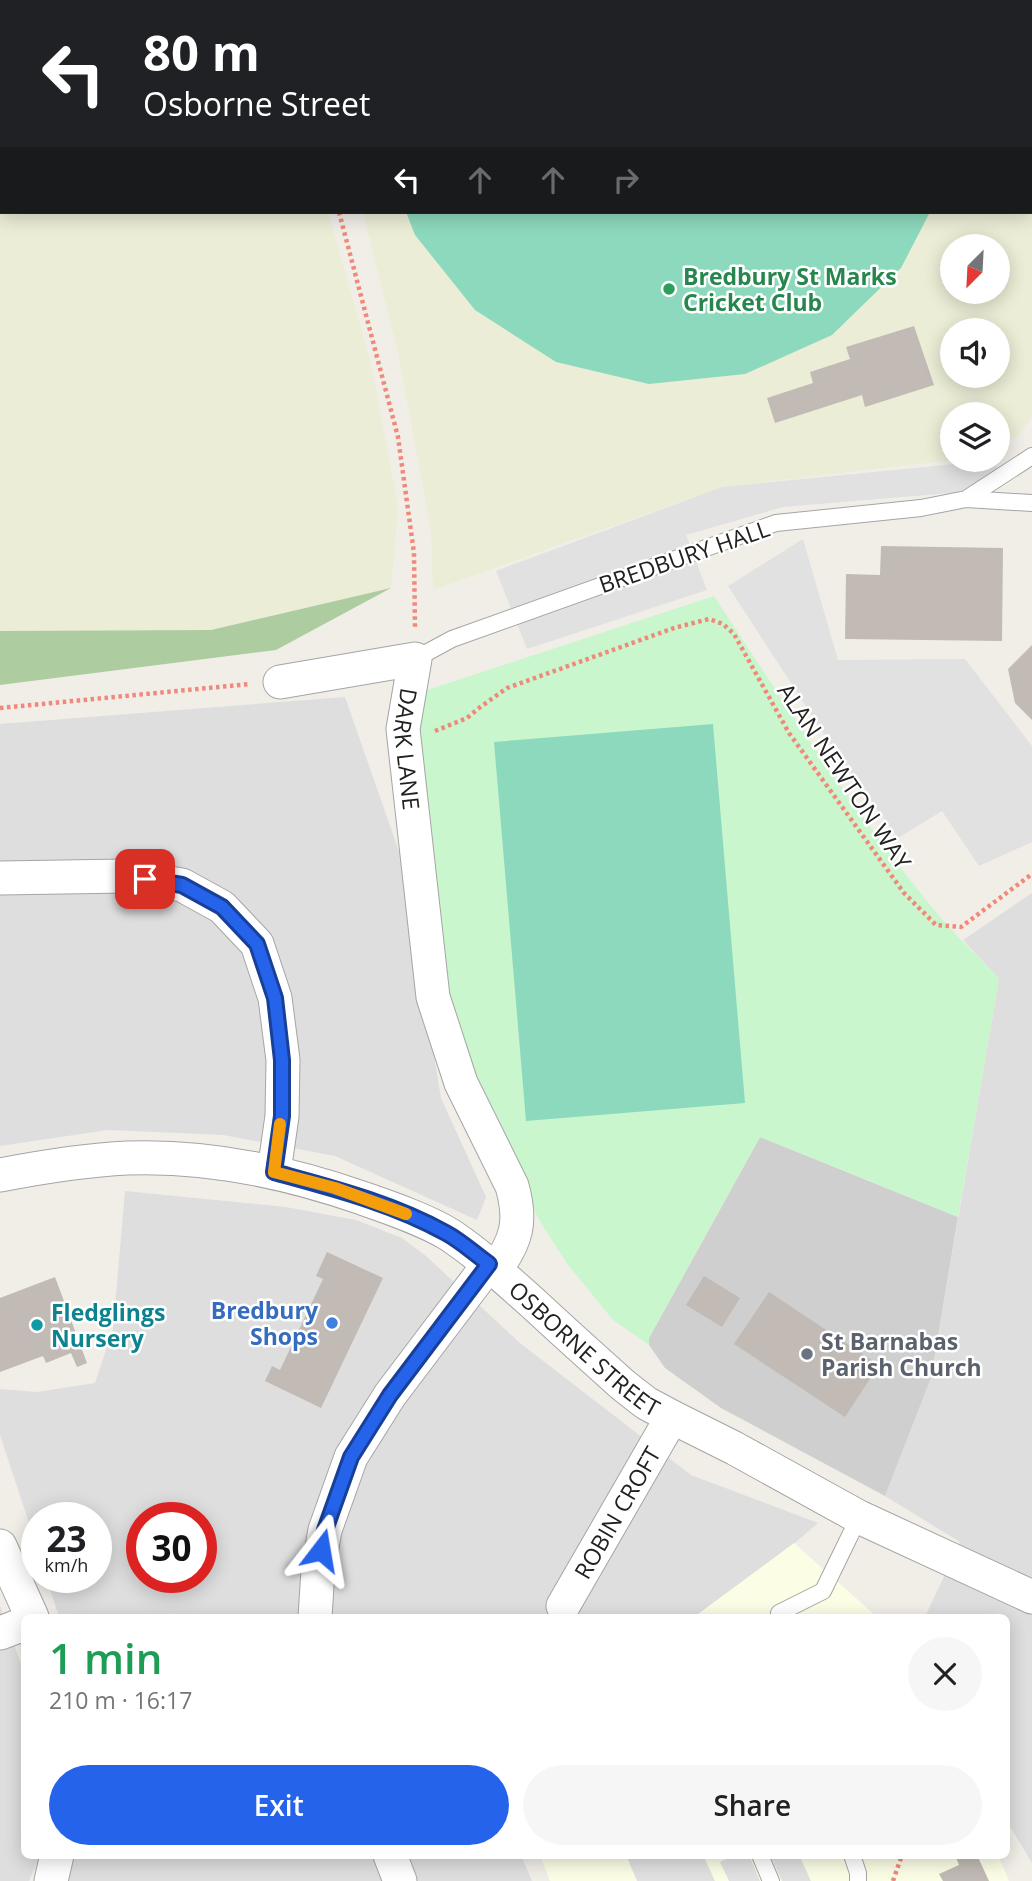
<!DOCTYPE html>
<meta charset="utf-8">
<style>
body{margin:0;font-family:"Open Sans",sans-serif;background:#f6f6f6;color:#202124;height:100vh;display:flex;flex-direction:column;font-size:26px;white-space:nowrap}
*{box-sizing:border-box;margin:0}
p{font-size:23px;color:#757577}
.icon{flex:none;width:38px;height:38px;fill:none;stroke:currentColor;stroke-width:2;stroke-linecap:round;stroke-linejoin:round}
.map{position:relative;flex:1;overflow:hidden}
.sheet{position:absolute;left:21px;top:1614px;width:989px;height:245px;display:flex;flex-direction:column;background:#fff;border-radius:10px;box-shadow:0 4px 18px #0003}
.sheet>*{flex:none}
.guide{position:absolute;left:0px;top:0px;width:1032px;height:214px;box-shadow:0 4px 18px #0003;background:#202124;color:#fff;overflow:hidden}
.needle{width:46px;rotate:204deg}
.buttons{position:absolute;left:940px;top:234px;display:grid;gap:14px}
.buttons a{display:grid;place-items:center;width:70px;height:70px;border-radius:50%;background:#fff;box-shadow:0 4px 18px #0003;font-size:35px}
.speed{position:absolute;left:21px;top:1502px;display:flex;gap:14px;font-size:35px;font-weight:700;text-align:center}
.speed>*{display:grid;place-content:center;width:91px;height:91px;border-radius:50%;background:#fff;box-shadow:0 4px 18px #0003;line-height:1}
.speed small{font-size:18px;font-weight:400}
.speed .limit{border:10px solid #d22;background:#fff;color:#111}
.pin{position:absolute;display:grid;place-items:center;width:60px;height:60px;color:#fff;margin:-30px;border-radius:14px;box-shadow:0 4px 10px #0006}
.me{position:absolute;width:77px;margin:-38px;rotate:14deg;stroke-linejoin:round;filter:drop-shadow(0 0 5px #0008)}
.turn{display:flex;align-items:center;gap:24px;height:147px;padding:0 28px;font-size:32px}
.turn .icon{width:91px;height:91px;stroke-width:2.5}
.turn b{display:block;font-size:49px;line-height:60px}
.lanes{display:flex;align-items:center;height:66px;padding:0 28px;background:#0003;justify-content:center;gap:35px;direction:ltr}
.lanes .off{opacity:.35}
.round{display:grid;place-items:center;flex:none;width:74px;height:74px;border-radius:37px;background:#f6f6f6}
.summary{display:flex;align-items:center;justify-content:space-between;height:119px;padding:0 28px}
h1{font-size:42px;font-weight:600;line-height:52px;color:#1e9e55}
.button{display:flex;gap:14px;margin-top:auto;padding:14px 28px}
.button a{flex:1;height:80px;border-radius:42px;background:#2563eb;color:#fff;font-size:28px;font-weight:600;line-height:80px;text-align:center}
.button a+a{background:#f6f6f6;color:#202124}
.map>svg:first-child{display:block}
</style>
<div class="map">
<svg width="1032" height="1881" viewBox="0 0 1032 1881">
<rect width="100%" height="100%" fill="#f1eee8"/>
<path fill="#dfdede" fill-rule="evenodd" d="M345,697l57,163 39,238 45,99 -9,23 -142,-64 -112,-21 -115,-5 -108,16v-422z
M1032,893v970l-26,-43v-203h-81l35,-75 -75,-46 46,-118 68,-399 -36,-39z
M125,1191l161,16 70,13 46,18 24,18 94,87 171,132 127,48 -109,94h-650l-13,-40h50v-60h-59v30l-37,-112v-46l37,3 58,-9 18,-54zM142,1517h59v60h-59z
M0,1606l24,66v183h17l-12,26h-29z
M71,1855h450l11,26h-464z"/>
<path fill="#fcfde5" d="M794,1543l83,74h-183z
M540,1855h458l11,26h-459z"/>
<path fill="#cfcfcf" d="M760,1137l198,80 -27,161 -46,118 -164,-88 -56,-40 -16,-23v-7z"/>
<path fill="#ebedd6" fill-rule="evenodd" d="M0,0h269v2h-267v210h326l44,156 26,138 -7,82 -180,42 -211,1z
M312,0h720v416l-12,18 -22,13v-32h-46l1,45 -231,27 -289,103 -2,-60 -33,-177 -35,-141h668v-210h-719zM952,247h46v45h-46zM952,331h46v45h-46z"/>
<path fill="#adcca0" d="M391,588l-115,62 -276,35v-54l211,-1z"/>
<path fill="#caf6ce" d="M714,596c69,105 137,211 216,309 21,26 46,49 69,74l-41,238 -198,-80 -111,201v7l-36,-25 -45,-55 -24,-37 -21,-37 -37,-78 -35,-109 -14,-109 -20,-85 1,-117z"/>
<path fill="#8dd9bd" d="M398,0h544v2h-544z
M406,212h524l-29,56 -69,67 -87,39 -96,10 -93,-22 -81,-52 -60,-75z
M713,724l32,379 -219,18 -32,-379z"/>
<path fill="#e1e1e1" d="M996,460l2,29 -215,18 -97,28 21,55 -180,59 -31,-78 226,-84z
M803,539l35,121 127,-1 67,87v96l-53,24 -37,-55 -44,27 -59,-81 -111,-171z
M626,1855h77l12,26h-78z
M735,1855h14l11,26h-31l-9,-19z
M770,1855h29l12,26h-29z"/>
<path fill="#c1bab5" d="M914,326l20,59 -69,22 -3,-12 -87,28 -8,-25 46,-15 -3,-11 40,-13 -4,-12z
M881,546l122,2 -1,93 -157,-2 1,-65 34,1z
M1032,645v75l-17,-17 -7,-34z
M327,1252l56,26 -62,130 -56,-27 7,-15 8,4 43,-91 -7,-3z
M704,1276l36,22 -18,29 -36,-22z
M55,1277l32,86 -10,4 -6,-14 -25,10 -3,-7 -43,16v-74z
M769,1292l110,73 -34,52 -111,-73z
M955,1855h22l12,26h-46l-4,-7 20,-9z"/>
<g fill="none" stroke-linecap="round" stroke-linejoin="round">
<g stroke="#a5a5a5" stroke-width="18">
<path id="lane" d="M966,499l66,-43
M415,659l37,-20 324,-116 145,-15 45,-9 66,4
M779,1613l44,-22 36,-74
M760,1855l11,26
M852,1855l6,18v8"/>
</g>
<g stroke="#a5a5a5" stroke-width="35">
<g id="street">
<path id="s1" d="M280,682l135,-23 -12,70 30,268 28,86 51,103c10,35 5,55 -17,84"/>
<path d="M0,878l126,-2 56,9 40,22 35,37 18,54 8,62 -1,56 -8,56"/>
<path id="s2" d="M0,1175c42,-8 84,-15 127,-17 79,-3 160,14 235,40 26,9 64,22 88,37 31,21 58,46 86,71 29,27 58,53 87,79l23,18 26,14 62,31 125,69 173,80"/>
<path d="M0,1546l32,71"/>
<path id="s3" d="M563,1606l109,-189"/>
<path d="M315,1617l3,-47 7,-40 26,-73 39,-62 99,-131"/>
<path d="M0,1633l24,-9"/>
<path d="M390,1855l10,26"/>
<path d="M51,1881l6,-26"/>
</g>
</g>
<path stroke="#f0897a" stroke-width="4.5" stroke-dasharray="3.5 3.5" stroke-linecap="butt" d="M285,0l1,2
M339,212l59,225 16,116 1,76
M0,708l250,-24
M435,731l32,-13 12,-10 28,-20 167,-60 35,-9 14,5 11,10 55,99 115,160 32,32 25,2 71,-53
M893,1881l9,-26"/>
<use href="#lane" stroke="#fff" stroke-width="16"/>
<use href="#street" stroke="#fff" stroke-width="33"/>
</g>
<g fill="none" stroke-linecap="round" stroke-linejoin="round">
<g stroke="#184099" stroke-width="18">
<path id="route" d="M145,879l37,6 40,22 35,37 18,54 7,62v56l-8,56c58,16 118,31 172,61 15,8 29,21 43,31l-99,131 -39,62 -26,73 -4,20"/>
</g>
<use href="#route" stroke="#2563eb" stroke-width="12"/>
<path stroke="#f59e0b" stroke-width="12" d="M280,1124l-6,48 61,16 71,26"/>
</g>
<circle fill="#2e9e5b" stroke="#fff" stroke-width="2.5" cx="669" cy="289" r="7"/>
<circle fill="#3f7fe0" stroke="#fff" stroke-width="2.5" cx="332" cy="1323" r="7"/>
<circle fill="#0f9aa8" stroke="#fff" stroke-width="2.5" cx="37" cy="1325" r="7"/>
<circle fill="#6b7280" stroke="#fff" stroke-width="2.5" cx="807" cy="1354" r="7"/>
<g text-anchor="middle" dominant-baseline="central" stroke-width="5" stroke-linejoin="round" paint-order="stroke">
<g font-size="23" font-weight="bold" fill="#27864d" stroke="#fff" text-anchor="start">
<text x="683" y="276">Bredbury St Marks<tspan x="683" dy="26">Cricket Club</tspan></text>
</g>
<g font-size="23" fill="#212121" stroke="#fff">
<text transform="translate(684 556) rotate(-19)">BREDBURY HALL</text>
<text stroke="none"><textPath href="#s1" startOffset="228">DARK LANE</textPath></text>
<text transform="translate(845 776) rotate(56)">ALAN NEWTON WAY</text>
<text stroke="none"><textPath href="#s2" startOffset="640">OSBORNE STREET</textPath></text>
<text stroke="none"><textPath href="#s3" startOffset="108">ROBIN CROFT</textPath></text>
</g>
<g font-size="23" font-weight="bold" fill="#366cbe" stroke="#fff" text-anchor="end">
<text x="318" y="1310">Bredbury<tspan x="318" dy="26">Shops</tspan></text>
</g>
<g font-size="23" font-weight="bold" fill="#0d838f" stroke="#fff" text-anchor="start">
<text x="51" y="1312">Fledglings<tspan x="51" dy="26">Nursery</tspan></text>
</g>
<g font-size="23" font-weight="bold" fill="#5b616d" stroke="#fff" text-anchor="start">
<text x="821" y="1341">St Barnabas<tspan x="821" dy="26">Parish Church</tspan></text>
</g>
</g>
</svg>
<div class="buttons">
<a><svg class="needle" viewBox="-14 -14 28 28"><path d="M0-13l5 13h-10z" fill="#e53935"/><path d="M0 13l5-13h-10z" fill="#757577"/></svg></a>
<a><svg class="icon" aria-label="sound" viewBox="0 0 24 24"><path d="M4 9h4l5-4v14l-5-4H4zM17 9q2 3 0 6"/></svg></a>
<a><svg class="icon" aria-label="layers" viewBox="0 0 24 24"><path d="M12 4l9 5-9 5-9-5zM3 14l9 5 9-5"/></svg></a>
</div>
<div class="speed"><div>23<small>km/h</small></div><div class="limit">30</div></div>
<div class="pin" style="left:145px;top:879px;background:#d93025"><svg class="icon" aria-label="arrive" viewBox="0 0 24 24"><path d="M6 21V4h12l-3 4 3 4H6"/></svg></div>
<svg class="me" style="left:321px;top:1550px" viewBox="-20 -20 40 40"><path d="M0-17L14 15 0 8-14 15z" fill="#2563eb" stroke="#fff" stroke-width="4"/></svg>
<div class="guide">
<div class="turn"><svg class="icon" aria-label="left" viewBox="0 0 24 24"><path d="M17 20v-9H6M10 6l-5 5 5 5"/></svg><div><b>80 m</b>Osborne Street</div></div>
<div class="lanes"><svg class="icon" aria-label="left" viewBox="0 0 24 24"><path d="M17 20v-9H6M10 6l-5 5 5 5"/></svg><svg class="icon off" aria-label="ahead" viewBox="0 0 24 24"><path d="M12 20V5M6 11l6-6 6 6"/></svg><svg class="icon off" aria-label="ahead" viewBox="0 0 24 24"><path d="M12 20V5M6 11l6-6 6 6"/></svg><svg class="icon off" aria-label="right" viewBox="0 0 24 24"><path d="M7 20v-9h11M14 6l5 5-5 5"/></svg></div>
</div>
<section class="sheet">
<div class="summary"><div><h1>1 min</h1><p>210 m · 16:17</p></div><a class="round"><svg class="icon" aria-label="close" viewBox="0 0 24 24"><path d="M6 6l12 12M18 6L6 18"/></svg></a></div>
<div class="button"><a>Exit</a><a>Share</a></div>
</section>
</div>
